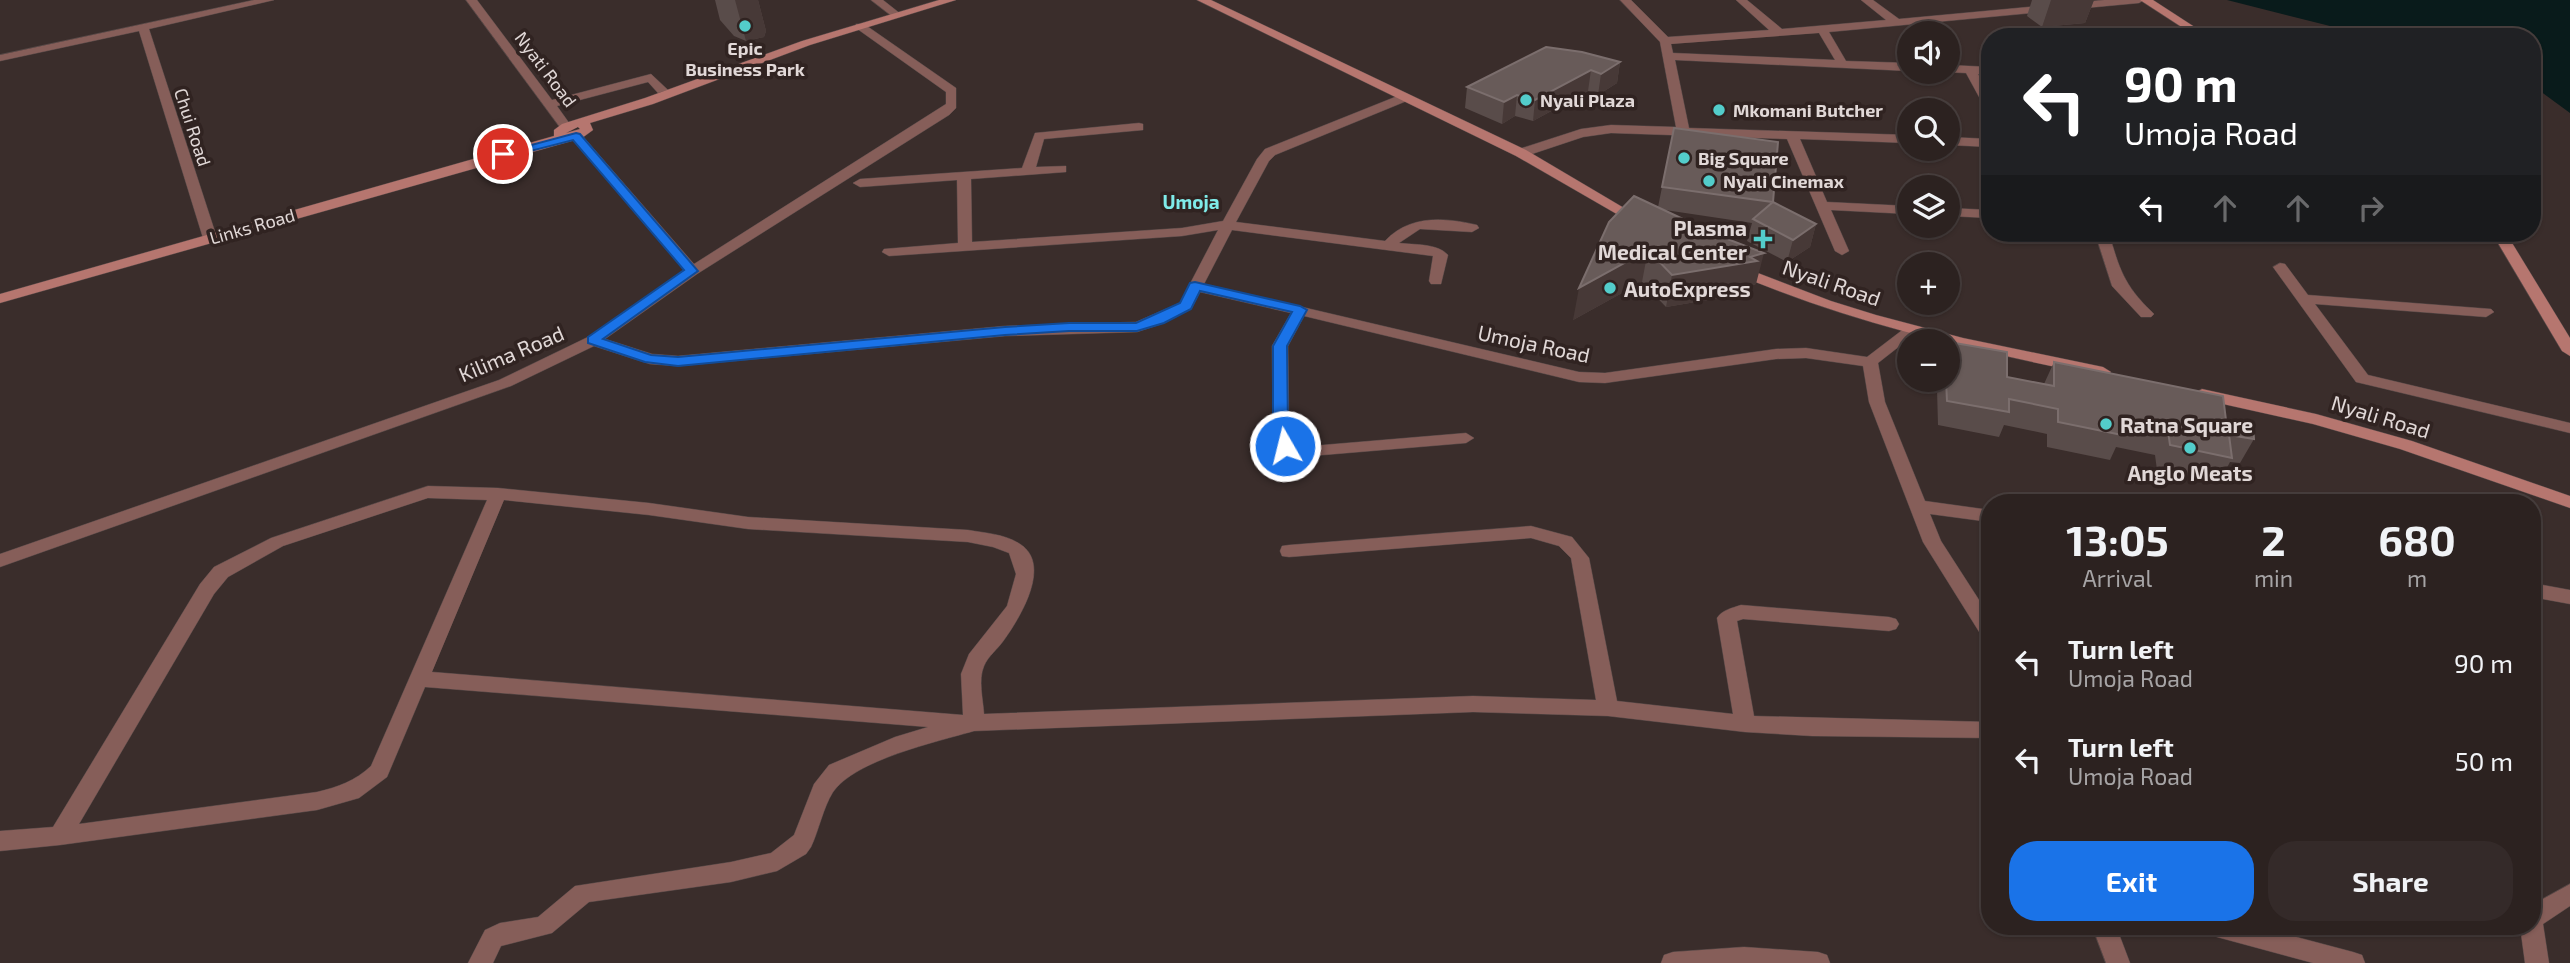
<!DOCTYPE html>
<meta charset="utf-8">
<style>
body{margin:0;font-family:"Exo 2",sans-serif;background:#342a29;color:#f1f3f6;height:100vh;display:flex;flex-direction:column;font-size:26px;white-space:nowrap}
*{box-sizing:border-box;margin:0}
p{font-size:23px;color:#a6a4a5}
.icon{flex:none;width:38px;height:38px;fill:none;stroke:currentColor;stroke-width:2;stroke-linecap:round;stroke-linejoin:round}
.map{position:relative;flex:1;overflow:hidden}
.side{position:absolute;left:1981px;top:494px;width:560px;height:441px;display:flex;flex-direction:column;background:#2c2220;border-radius:28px;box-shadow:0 2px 5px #0004,0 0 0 2px #483f3e}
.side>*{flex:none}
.top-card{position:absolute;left:1981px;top:28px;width:560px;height:214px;border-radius:28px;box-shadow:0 2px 5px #0004,0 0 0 2px #483f3e;background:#202124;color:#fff;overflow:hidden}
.buttons{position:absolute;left:1897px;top:21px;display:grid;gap:14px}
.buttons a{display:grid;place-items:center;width:63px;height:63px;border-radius:50%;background:#2c2220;box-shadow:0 2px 5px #0004,0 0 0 2px #483f3e;font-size:35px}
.pin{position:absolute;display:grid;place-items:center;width:60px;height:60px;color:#fff;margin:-30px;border:4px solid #fff;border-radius:50%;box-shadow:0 2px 7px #0007}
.me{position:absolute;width:77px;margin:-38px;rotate:352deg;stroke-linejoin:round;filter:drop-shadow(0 0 5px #0008)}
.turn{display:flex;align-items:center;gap:24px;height:147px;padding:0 28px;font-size:32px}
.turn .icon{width:91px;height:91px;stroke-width:2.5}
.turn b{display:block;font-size:49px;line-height:60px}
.lanes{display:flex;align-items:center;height:66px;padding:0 28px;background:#0003;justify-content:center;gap:35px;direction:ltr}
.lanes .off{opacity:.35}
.eta{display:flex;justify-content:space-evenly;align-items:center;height:119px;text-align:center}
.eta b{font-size:42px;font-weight:700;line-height:49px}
.primary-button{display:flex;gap:14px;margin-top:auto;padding:14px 28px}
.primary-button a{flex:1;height:80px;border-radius:28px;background:#1a73e8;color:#fff;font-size:28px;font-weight:700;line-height:80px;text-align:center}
.primary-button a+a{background:#342a29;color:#f1f3f6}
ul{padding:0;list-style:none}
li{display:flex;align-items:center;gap:21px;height:98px;padding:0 28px}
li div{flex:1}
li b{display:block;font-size:26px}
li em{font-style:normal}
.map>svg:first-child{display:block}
</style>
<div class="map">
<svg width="2570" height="963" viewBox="0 0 2570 963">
<rect width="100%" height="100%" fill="#3a2d2b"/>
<path fill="#091b1b" d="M2227,0h343v113l-38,-28v-48h-100l-26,-4 -23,2 -53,-9z"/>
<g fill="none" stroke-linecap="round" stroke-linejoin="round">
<g stroke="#554847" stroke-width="1">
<path id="minor" d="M254,0h20l-125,29 68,209 -7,4 -7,-4 -64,-207 -139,30v-6z
M466,0h11l75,100 99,-26 17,16 -10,3 -10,-11 -91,24 15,21 -2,3h-8z
M871,0h12l19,15 -9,2z
M1620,0h11l37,37 101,-7 -33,-30h11l35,29 104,-9 -25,-20h12l26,19 205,-19h40l-5,3 -310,29 17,29 63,2v8l-234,-11 14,68 220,7v8l-109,-4 27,63 82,4v8l-78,-4 18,41 -7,4 -7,-4 -48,-112 -176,-6 -28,4 -57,19h-10v-6l65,-21 30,-4 65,2 -16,-85zM1819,33l16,27 -162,-7 -2,-9z
M856,24h8l92,64v20l-7,7 -252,159 -92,65 47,15 26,2 327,-30 131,-4 44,-19 38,-73 -36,6 -293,20 -7,-4 2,-3 74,-6 -1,-63 -97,7 -7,-4 7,-4 162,-11 13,-35 104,-10 4,1v6l-99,9 -8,28 30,-1v6l-95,7 1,63 210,-14 41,-7 34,-62 8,-10 140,-56 6,4 -2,3 -134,55 -6,6 -33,61 149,19c24,-26 59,-24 92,-16l2,3 -7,4 -52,-3 -21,14c15,2 38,0 49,12l-7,29h-10l-2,-3 4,-25 -201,-26 -28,54 375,88 26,1 171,-24 30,-1 61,9 38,-29h10l3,3 -3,3 -37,29 7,39 40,99 65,9v12l-60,-8 11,27 49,76v23l-7,-2 -60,-96 -54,-140 -6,-36 -57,-8 -30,1 -171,24 -26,-1 -275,-66 -16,30 1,84 3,12 19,4 155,-13 8,5 -8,5 -155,13 -32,-6 -6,-20 -1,-84 19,-33 -91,-21 -9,17 -27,14 -27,9 -132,4 -327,30 -28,-2 -56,-18 -83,40 -511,181v-13l499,-174 89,-43 96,-67 -112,-131v-6h8l114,131 252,-160v-12l-90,-64z
M1948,65l42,2v8l-12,-1 12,21v15l-6,-4 -18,-33 -21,-1h3z
M1948,137l42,2v8l-42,-2z
M1948,208l42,2v8l-42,-2z
M2095,233h14c10,35 15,52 42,78l3,3 -3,3h-10l-29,-31z
M2280,263l5,1 23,31 183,14 3,3 -8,5 -171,-13 53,71 202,48v10l-214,-51 -83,-115z
M428,486l70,2 151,15 99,14 220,13c17,3 37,4 52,14 33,21 -1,75 -16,96 -6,9 -16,16 -20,26 -6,14 -1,33 0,48l489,-18 123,4 -25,-142 -12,-12 -28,-8 -242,19 -7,-1 -2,-5 2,-5 7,-1 242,-19 41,11 17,21 28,143 116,13 -16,-96c5,-8 15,-10 24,-13l148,12 7,2 3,5 -3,5 -7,2 -146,-12 -6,2 17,95 236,6v16l-178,-2 -67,-4 -137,-16 -135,-4 -499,19c-38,11 -119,29 -141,61 -10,16 -14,38 -22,55l-5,7 -29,17 -46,11 -142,20 -37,31 -51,13 -8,17h-25l17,-33 15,-7 38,-6 37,-31 156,-24 40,-9 23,-18 20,-51 15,-19 66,-28 33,-10 -503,-40 -38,90 -28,21 -42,12 -257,35 -60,6v-20l53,-4 147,-243 14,-17 57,-29zM428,498l59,2 -116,266c-16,15 -33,21 -54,26l-238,32 135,-230 14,-17 55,-31zM504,500l145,15 99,14 220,13 25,5 16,6 7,21 -9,32 -38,48 -8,20 2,41 -531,-43z
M2532,583l38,7v14l-38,-7z
M2570,884v22l-27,18 6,39h-24l-5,-37h12v-21z
M2092,926h24l14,37h-24z
M2205,926h50l98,26 9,3 3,8h-52l-96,-26 -8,-4z
M1744,947l74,5 9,3 3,8h-169l3,-8 9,-3z"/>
</g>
<g stroke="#554847" stroke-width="1">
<path id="secondary" d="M939,0h17l-146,45 -157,59 -63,19 3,7 -11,8 -582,165v-9l554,-158v-6l8,-6 83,-26 157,-57zM578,127l2,2 -14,4z
M1197,0h14l315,150 120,71 -7,4 -5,-1 -118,-68z
M2140,0h13l57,37h-13z
M2492,233h14l64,105v18l-8,-5z
M1737,265l94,36 45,14 87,23 140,29 8,5 -8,5c-128,-27 -250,-52 -371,-105l-2,-3 2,-3z
M2202,389l114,25 96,27 158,55v12l-170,-59 -87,-25 -117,-26 -2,-4z"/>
</g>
<use href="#minor" fill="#865e59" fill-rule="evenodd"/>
<use href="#secondary" fill="#b6766f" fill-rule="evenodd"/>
</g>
<path fill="#594c4a" d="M715,0h43l8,31 -2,6 -18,4 -12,-5 -14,-16z
M2032,0h62l-9,23 -43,4 -15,-11z
M1620,62l-3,21 -19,12 -10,-4 -55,30 -18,-5 -13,8 -37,-16 2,-21z
M1674,128l99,74 43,22 -6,23 -23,15 -40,-21 5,-18 -87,-13 91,74 -6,2 -1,7 -83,14 -24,-25 -69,38 85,-113z
M1949,342l58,35 37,7 10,-22 172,58 28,19 -14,24 -10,-1 -11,21 -62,-13 -2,-15 -39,-8 -6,13 -63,-13v-13l-43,-9 -5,12 -61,-12 -1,-36 4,-9h7v-36z"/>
<path fill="#473937" d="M735,0h23l8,31 -2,6 -18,4z
M2051,0h43l-9,23 -43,4z
M1620,62l-3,21 -19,12 3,-21z
M1591,70l-3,21 -55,30 2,-21z
M1517,95l-2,21 -13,8 2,-22z
M1816,224l-6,23 -23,15 6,-22z
M1648,250l-6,32 -69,38 6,-32z
M1764,253l-8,31 -6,2 -1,7 -83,14 6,-32 78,-18z"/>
<path fill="#685b59" stroke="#7b6e6d" stroke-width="2" d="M2392,33l13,4h-43l-3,-2z
M1546,47l36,5 38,10 -19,12 -10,-4 -56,30 -18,-5 -13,7 -37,-15z
M1674,128l104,14 -5,60 -111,-15z
M1634,196l83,39 47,18 -14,4 7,4 -85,14 -24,-25 -69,38 30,-66z
M1773,202l43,22 -23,16 -40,-21z
M1949,342l58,10v25l47,9v-24l169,34 3,24 27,6 1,13 -25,-4 3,23 -62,-13 -2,-14 -47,-10 1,14 -64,-13v-13l-49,-10v13l-62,-11 -1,-21h2v-14h3z"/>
<path fill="#1a73e8" stroke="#114b97" stroke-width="2" d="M576,133l4,1 118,137 -95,68 48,16 27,2 327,-30 64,-4h67l44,-20 10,-20 5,-1 105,24 7,4 -20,36 1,84 5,16 -8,4 -6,-1 -6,-19v-84l19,-34 -92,-21 -9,18 -27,14 -27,8h-68l-64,4 -327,31 -33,-4 -57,-19v-6l96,-67 -111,-130 -70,18 -5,-4z"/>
<g fill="#53cdcb" stroke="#302321" stroke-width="2.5">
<circle cx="745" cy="26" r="7"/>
<circle cx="1526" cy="100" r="7"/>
<circle cx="1719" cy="110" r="7"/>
<circle cx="1684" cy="158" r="7"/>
<circle cx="1709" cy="181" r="7"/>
<path d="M1759.5 228.5h7v7h7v7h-7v7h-7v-7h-7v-7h7z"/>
<circle cx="1610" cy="288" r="7"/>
<circle cx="2106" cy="424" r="7"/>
<circle cx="2190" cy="448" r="7"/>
</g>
<g text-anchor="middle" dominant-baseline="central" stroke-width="7" stroke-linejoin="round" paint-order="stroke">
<g font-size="18" font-weight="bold" fill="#e1d8d7" stroke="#302321" text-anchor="start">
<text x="745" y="48" text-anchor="middle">Epic<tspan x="745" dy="21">Business Park</tspan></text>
<text x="1540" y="100">Nyali Plaza</text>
<text x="1733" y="110">Mkomani Butcher</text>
<text x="1698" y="158">Big Square</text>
<text x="1723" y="181">Nyali Cinemax</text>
</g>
<g font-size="18" fill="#e1d8d7" stroke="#302321">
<text transform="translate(546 69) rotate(53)">Nyati Road</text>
<text transform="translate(193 127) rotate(72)">Chui Road</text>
<text transform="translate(252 226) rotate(-16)">Links Road</text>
</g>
<g font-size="19" font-weight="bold" fill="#7febe9" stroke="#302321">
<text x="1191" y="201">Umoja</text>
</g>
<g font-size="21" font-weight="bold" fill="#e1d8d7" stroke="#302321" text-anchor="start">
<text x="1747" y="227" text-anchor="end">Plasma<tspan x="1747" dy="24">Medical Center</tspan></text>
<text x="1624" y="288">AutoExpress</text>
<text x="2120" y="424">Ratna Square</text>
<text x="2190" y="472" text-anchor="middle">Anglo Meats</text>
</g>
<g font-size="21" fill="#e1d8d7" stroke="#302321">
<text transform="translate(1832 282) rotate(19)">Nyali Road</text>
<text transform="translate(1534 343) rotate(12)">Umoja Road</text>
<text transform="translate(511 353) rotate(-23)">Kilima Road</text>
<text transform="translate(2381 416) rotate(17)">Nyali Road</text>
</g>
</g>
</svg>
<div class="buttons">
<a><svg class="icon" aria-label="sound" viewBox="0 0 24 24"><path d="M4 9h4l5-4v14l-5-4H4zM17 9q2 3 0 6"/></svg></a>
<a><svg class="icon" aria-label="search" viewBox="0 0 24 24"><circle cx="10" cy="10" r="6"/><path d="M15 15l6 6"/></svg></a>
<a><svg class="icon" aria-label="layers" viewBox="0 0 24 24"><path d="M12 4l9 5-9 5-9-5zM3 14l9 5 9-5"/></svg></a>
<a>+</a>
<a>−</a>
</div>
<div class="pin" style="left:503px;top:154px;background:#d93025"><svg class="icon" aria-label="arrive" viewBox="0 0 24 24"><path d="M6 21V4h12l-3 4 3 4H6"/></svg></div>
<svg class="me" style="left:1285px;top:446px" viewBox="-20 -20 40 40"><circle r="17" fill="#1a73e8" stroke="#fff" stroke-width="3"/><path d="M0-11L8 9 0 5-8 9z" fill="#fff"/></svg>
<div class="top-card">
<div class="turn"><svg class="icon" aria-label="left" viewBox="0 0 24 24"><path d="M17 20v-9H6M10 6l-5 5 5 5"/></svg><div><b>90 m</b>Umoja Road</div></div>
<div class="lanes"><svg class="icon" aria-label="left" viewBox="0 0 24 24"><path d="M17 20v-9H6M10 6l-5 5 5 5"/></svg><svg class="icon off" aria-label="ahead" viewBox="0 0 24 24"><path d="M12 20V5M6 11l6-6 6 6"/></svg><svg class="icon off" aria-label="ahead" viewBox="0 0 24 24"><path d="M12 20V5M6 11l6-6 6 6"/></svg><svg class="icon off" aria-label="right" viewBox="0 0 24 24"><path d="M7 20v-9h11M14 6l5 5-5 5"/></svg></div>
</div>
<section class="side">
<div class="eta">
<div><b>13:05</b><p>Arrival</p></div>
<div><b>2</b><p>min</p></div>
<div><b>680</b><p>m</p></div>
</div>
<ul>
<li><svg class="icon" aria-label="left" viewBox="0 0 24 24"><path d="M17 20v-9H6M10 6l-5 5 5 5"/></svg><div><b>Turn left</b><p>Umoja Road</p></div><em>90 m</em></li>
<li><svg class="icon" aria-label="left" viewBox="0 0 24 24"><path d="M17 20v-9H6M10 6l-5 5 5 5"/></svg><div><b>Turn left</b><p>Umoja Road</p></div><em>50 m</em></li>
</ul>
<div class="primary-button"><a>Exit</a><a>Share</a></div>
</section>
</div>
